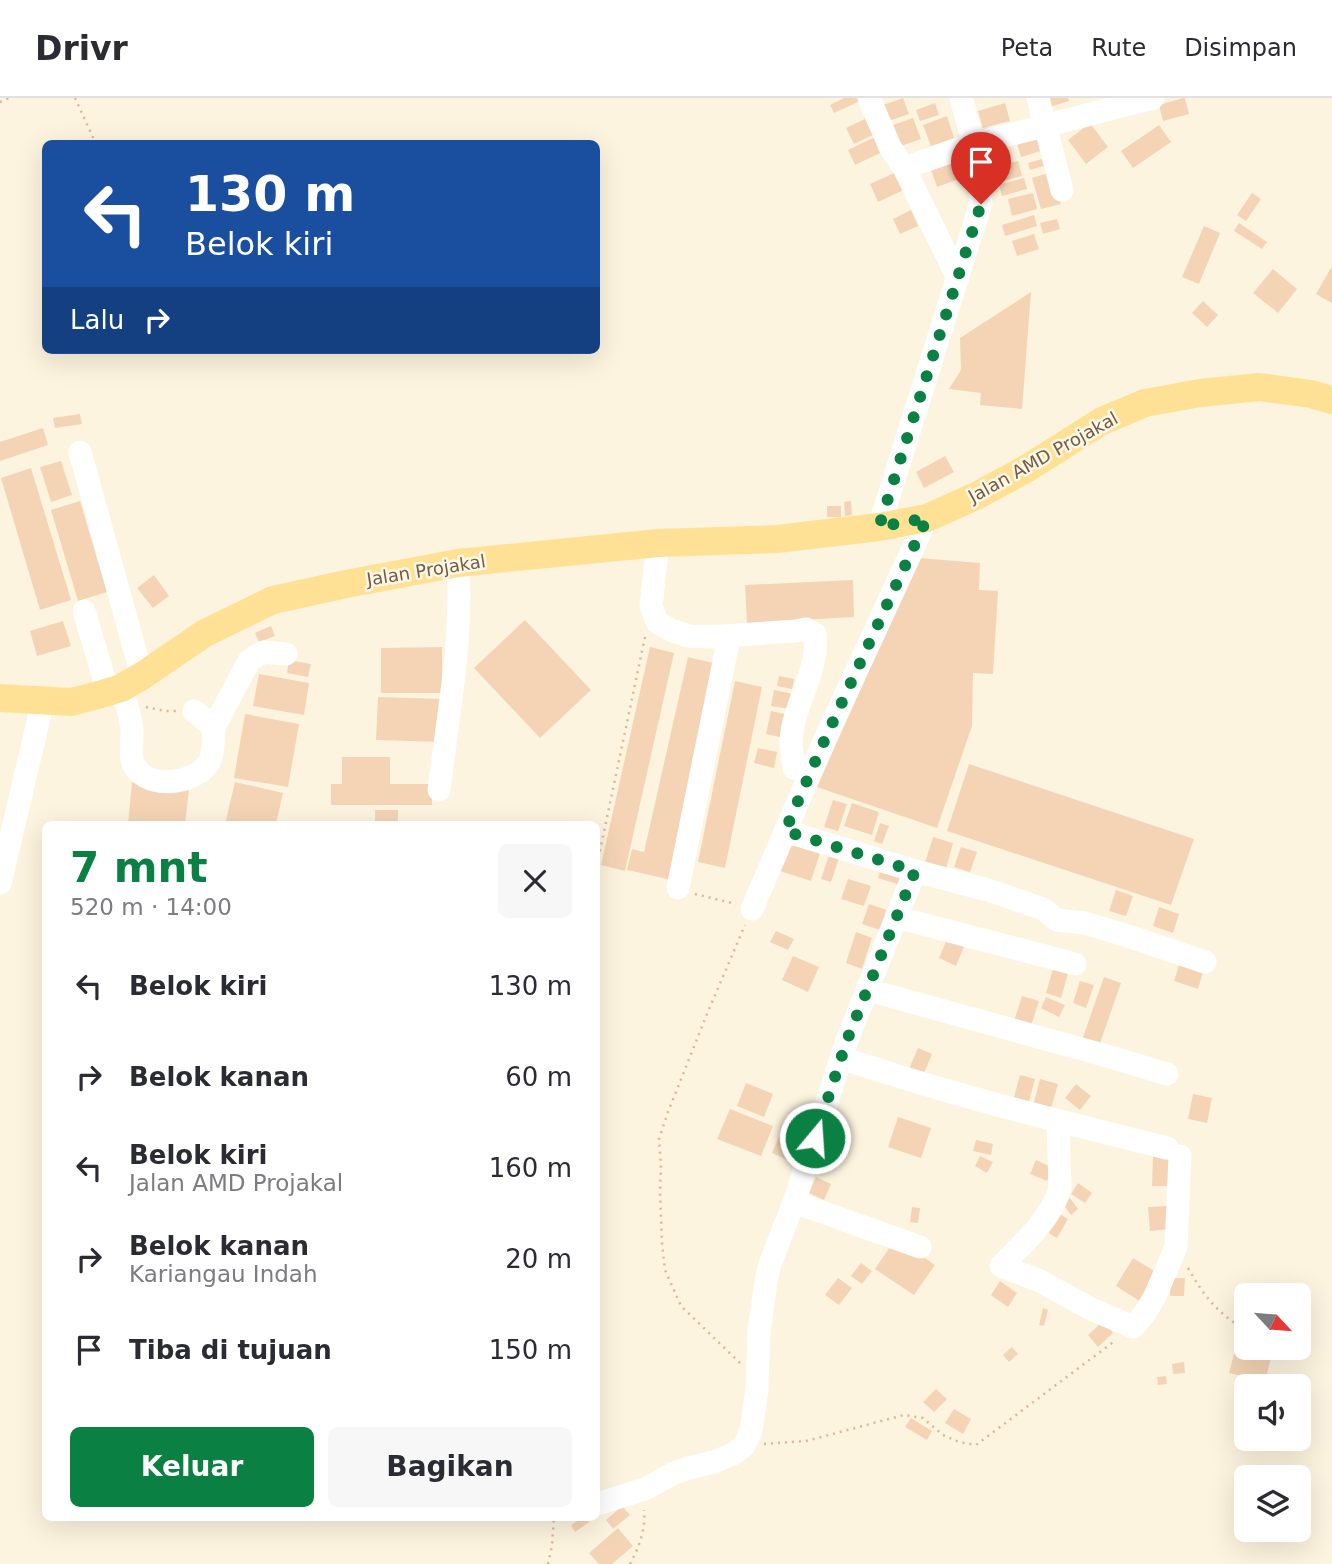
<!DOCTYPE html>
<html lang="id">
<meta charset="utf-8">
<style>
body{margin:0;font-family:"DejaVu Sans",sans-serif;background:#f7f7f7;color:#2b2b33;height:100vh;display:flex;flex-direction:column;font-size:26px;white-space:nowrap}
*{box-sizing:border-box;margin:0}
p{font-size:23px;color:#7c7c81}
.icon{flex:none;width:38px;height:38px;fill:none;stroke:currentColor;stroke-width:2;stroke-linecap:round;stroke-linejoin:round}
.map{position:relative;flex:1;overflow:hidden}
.drawer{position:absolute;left:42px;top:723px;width:558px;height:700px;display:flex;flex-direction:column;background:#fff;border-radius:10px;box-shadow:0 7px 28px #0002}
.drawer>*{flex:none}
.guide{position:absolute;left:42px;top:42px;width:558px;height:214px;border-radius:10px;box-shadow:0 7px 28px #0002;background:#1a4fa0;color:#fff;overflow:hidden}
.needle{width:46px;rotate:116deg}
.fabs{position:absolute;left:1234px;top:1185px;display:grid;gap:14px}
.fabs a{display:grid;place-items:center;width:77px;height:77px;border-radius:10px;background:#fff;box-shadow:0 7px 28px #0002;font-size:35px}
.pin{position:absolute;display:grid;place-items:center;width:60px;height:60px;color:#fff;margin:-72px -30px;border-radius:50% 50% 50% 0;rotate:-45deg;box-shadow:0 0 7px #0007}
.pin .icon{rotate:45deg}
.me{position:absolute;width:77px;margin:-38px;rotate:18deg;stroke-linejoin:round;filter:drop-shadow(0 0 5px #0008)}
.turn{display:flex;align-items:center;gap:24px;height:147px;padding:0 28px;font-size:32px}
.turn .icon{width:91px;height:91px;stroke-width:2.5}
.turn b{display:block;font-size:49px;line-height:60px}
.then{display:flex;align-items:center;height:66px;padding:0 28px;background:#0003;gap:14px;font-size:26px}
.round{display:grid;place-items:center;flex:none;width:74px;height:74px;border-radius:10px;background:#f7f7f7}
.headline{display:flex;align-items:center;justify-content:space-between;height:119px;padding:0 28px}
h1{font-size:42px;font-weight:700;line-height:52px;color:#0b8043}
.button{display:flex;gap:14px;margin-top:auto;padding:14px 28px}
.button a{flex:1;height:80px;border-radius:10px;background:#0b8043;color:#fff;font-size:28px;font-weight:700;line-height:80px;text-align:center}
.button a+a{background:#f7f7f7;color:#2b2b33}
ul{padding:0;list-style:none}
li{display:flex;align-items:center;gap:21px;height:91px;padding:0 28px}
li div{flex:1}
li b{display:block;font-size:26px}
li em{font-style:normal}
header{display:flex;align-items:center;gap:42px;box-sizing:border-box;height:98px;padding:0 35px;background:#fff;border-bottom:2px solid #e1e1e2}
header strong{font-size:33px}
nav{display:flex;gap:38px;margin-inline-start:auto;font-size:24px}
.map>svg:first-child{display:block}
</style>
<header>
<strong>Drivr</strong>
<nav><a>Peta</a><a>Rute</a><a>Disimpan</a></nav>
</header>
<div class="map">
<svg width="1332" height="1466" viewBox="0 0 1332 1466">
<rect width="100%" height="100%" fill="#fdf4df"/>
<path fill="#f4d4b5" d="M844,0h15l1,3 -26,12 -4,-8z
M903,0l6,16 -20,7 -6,-16z
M1044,0h24l1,3 -22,7z
M1183,0h2l4,16 -26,7 -4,-16z
M935,5l4,12 -19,6 -4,-11z
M1005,5l5,18 -27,7 -5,-17z
M947,18l7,22 -23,8 -8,-21z
M913,20l8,21 -20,7 -8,-21z
M865,21l8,16 -19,9 -8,-16z
M1090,25l18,24 -22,17 -18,-24z
M1159,27l12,17 -38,26 -12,-17z
M1038,32l6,20 -23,7 -6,-20z
M875,39l7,15 -27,13 -7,-15z
M951,61l8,20 -22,8 -7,-20z
M1042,61l2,7 -14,4 -2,-7z
M1018,63l4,15 -27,7 -5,-15z
M901,72l7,18 -30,14 -8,-18z
M1052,74l9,32 -20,5 -9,-31z
M1024,80l3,11 -25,7 -3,-11z
M1033,95l4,16 -25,7 -4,-17z
M1252,95l9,6 -15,22 -9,-6z
M911,112l7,16 -18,8 -7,-15z
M1034,117l3,11 -32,10 -3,-11z
M1057,121l3,10 -17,5 -3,-11z
M1239,125l28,19 -5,7 -28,-18z
M1204,128l16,7 -21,51 -17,-7z
M1034,136l5,15 -22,7 -5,-15z
M1332,168v37l-16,-9z
M1273,171l24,20 -19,24 -25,-20z
M1031,194l-9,117 -42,-4 1,-12 -32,-4 12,-19 -1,-32z
M1203,203l15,14 -11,12 -15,-14z
M80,316l2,10 -27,4 -2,-10z
M43,330l5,17 -48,16v-19z
M945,358l9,16 -30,16 -8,-16z
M61,363l11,34 -21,7 -11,-35z
M31,370l40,132 -31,10 -39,-132z
M80,403l27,91 -29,9 -27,-91z
M851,403l1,14 -7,1 -1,-14z
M827,408h14v11h-14z
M919,460l61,5 -1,27 19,1 -5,83 -20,-1 -1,53 -35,102 -120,-41z
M154,477l15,21 -16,12 -16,-20z
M853,482l1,37 -107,6 -2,-38z
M525,522l66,70 -51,48 -66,-70z
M63,523l8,25 -34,10 -7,-25z
M271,528l4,10 -16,6 -4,-9z
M442,549v46h-61v-45z
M650,549l24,6 -49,218 -24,-6z
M688,559l33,8 -49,215 -45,-10 5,-21 12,3z
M289,562l22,4 -3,13 -21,-4z
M259,576l50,9 -5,32 -51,-9z
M779,578l15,3 -2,10 -15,-3z
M735,583l27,6 -37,181 -27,-6z
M774,592l19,4 -3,15 -19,-3z
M378,599l65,2 -2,43 -65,-2z
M771,613l18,4 -5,23 -18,-4z
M245,616l54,10 -11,63 -54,-9z
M758,650l19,4 -3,16 -20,-5z
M342,659h48v27h42v21h-101v-21h11z
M969,666l225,75 -23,66 -224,-74z
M132,684l57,7 -4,35h-57z
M235,684l48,11 -7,31h-51z
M833,702l14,4 -9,27 -14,-4z
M852,705l27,9 -7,23 -28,-9z
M375,712h23v14h-23z
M880,725l9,3 -7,18 -8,-3z
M788,738l34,11 -11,34 -34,-11z
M933,739l20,6 -8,29 -21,-6z
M961,749l16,5 -7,20 -16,-5z
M830,754l10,3 -9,27 -10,-3z
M882,767l26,9 -4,12 -26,-8z
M848,781l23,7 -7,20 -23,-7z
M1116,792l17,6 -7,20 -17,-5z
M869,806l24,8 -7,20 -24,-8z
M1159,809l20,7 -6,19 -20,-7z
M776,833l18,8 -6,11 -18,-8z
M856,834l16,6 -10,31 -16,-6z
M947,841l17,8 -8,19 -17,-8z
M793,858l26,11 -11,25 -26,-12z
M1179,867l24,7 -5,17 -24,-8z
M1053,871l15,4 -7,25 -15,-5z
M1104,879l17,6 -22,63 -17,-6z
M1080,883l14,4 -8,23 -13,-5z
M1022,898l17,5 -8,25 -17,-5z
M1046,899l19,8 -6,12 -18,-9z
M918,950l14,6 -9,21 -14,-6z
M1020,977l15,4 -7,26 -15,-4z
M1040,981l18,5 -9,31 -17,-5z
M746,985l27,11 -9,23 -27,-11z
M1076,986l15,12 -11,14 -15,-12z
M1193,996l19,4 -5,25 -19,-4z
M730,1011l43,17 -12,30 -44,-17z
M898,1019l33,11 -10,30 -33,-11z
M836,1033l15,4 -8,24 -14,-5z
M780,1037l24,10 -8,19 -24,-11z
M976,1042l17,4 -2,11 -18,-4z
M1153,1057h21v31h-22z
M980,1058l13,6 -6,11 -12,-7z
M1036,1062l17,8 -6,13 -17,-7z
M816,1079l15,7 -7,16 -15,-7z
M1078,1085l14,10 -7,10 -14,-9z
M1070,1100l8,11 -7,6 -8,-11z
M1168,1108l1,23 -19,2 -2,-24z
M912,1109l8,1 -2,15 -8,-1z
M1058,1115l10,6 -11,19 -10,-6z
M896,1140l39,27 -21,30 -39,-26z
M1133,1160l26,16 -18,28 -25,-16z
M861,1165l11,8 -10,13 -11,-8z
M838,1180l14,10 -13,17 -14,-10z
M1171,1180h14l-1,18h-14z
M1000,1183l17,12 -9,14 -17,-12z
M1043,1210l5,2 -4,16 -5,-1z
M1103,1223l10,12 -15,14 -10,-12z
M1236,1248l36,8 -7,27 -36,-8z
M1012,1249l6,7 -9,8 -6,-7z
M1184,1264l1,11 -12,1 -1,-10z
M1166,1278l1,8 -9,1 -1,-8z
M936,1291l11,10 -13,13 -11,-10z
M954,1311l17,10 -8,15 -18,-11z
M911,1320l21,13 -5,9 -22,-13z
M622,1408l8,9 -17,14 -7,-9z
M583,1419h13l-21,15 -4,-7z
M618,1430l15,18 -21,18h-13l-10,-11z"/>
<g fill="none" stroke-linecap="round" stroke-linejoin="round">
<path stroke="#d9b799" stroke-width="2.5" stroke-dasharray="2 5" stroke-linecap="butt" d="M75,0l21,46
M0,4l9,-4
M146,609l19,4h12
M597,767l48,-228
M695,796l41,10
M1188,1170c18,31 28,43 58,63
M740,1265l-59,-57 -16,-36 -3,-27 -2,-51 1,-27 -2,-26 9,-27 39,-98 38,-89
M764,1346l42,-3 98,-26 19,3 20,17 16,7 17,3 140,-105
M548,1466l4,-18 2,-29
M630,1466c9,-17 16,-35 14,-54"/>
<path stroke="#fff" stroke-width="23" d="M869,0l21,49 14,21 54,110
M1038,0l24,92
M904,70l69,-24 180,-46
M80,354l62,224
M879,429l102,-324v-32l-20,-73
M658,445l-7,63 6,16 16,9 16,5 19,1 88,-6 10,-2 9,5c5,36 -22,70 -24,107 0,9 2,18 3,27
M84,513l24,81
M121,590c4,13 10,27 11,42 1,11 -4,28 3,37 15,23 58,17 73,-3 6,-8 5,-27 6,-37l-20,-16
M214,629l35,-66 14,-9 23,2
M439,692c9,-75 24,-151 19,-227
M785,733l130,40 73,19 55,19 14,11 28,3 43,13 77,26
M0,785l43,-182
M678,790l51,-251
M752,811l73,-170 102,-221
M896,819l179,47
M868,892l239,66 60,18
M842,960c106,36 216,63 325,90
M1058,1024l2,67c-11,33 -35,52 -59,77l39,15 51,28 42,18 12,-14 10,-17 21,-49 4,-91
M794,1104l126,45
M597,1406l48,-15 29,-16 15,-5 25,-6 19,-8 11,-8 7,-15 6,-42 2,-58 7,-49 4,-18 24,-62 53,-162 68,-169"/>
<path stroke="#ffe195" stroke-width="28" d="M0,600l71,4 31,-8 19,-6 21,-12 63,-43 68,-33 73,-16 112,-21 200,-20 119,-4 102,-12 48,-9 49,-22 50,-27 76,-48 43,-18 55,-10 59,-6 52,7 21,6"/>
</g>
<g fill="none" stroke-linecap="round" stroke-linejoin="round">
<path stroke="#0b8043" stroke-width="12" stroke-dasharray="0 21.6" d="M815,1040l32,-98 68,-169 -130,-40 40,-92 102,-221 -48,9 102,-323"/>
</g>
<g text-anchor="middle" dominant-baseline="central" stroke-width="5" stroke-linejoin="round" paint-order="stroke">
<g font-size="18" fill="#755b46" stroke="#fff8e7">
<text transform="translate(1043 359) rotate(-29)">Jalan AMD Projakal</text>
<text transform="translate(426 472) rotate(-9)">Jalan Projakal</text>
</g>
</g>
</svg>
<div class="fabs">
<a><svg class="needle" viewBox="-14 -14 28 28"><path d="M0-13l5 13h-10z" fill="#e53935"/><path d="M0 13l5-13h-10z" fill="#7c7c81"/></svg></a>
<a><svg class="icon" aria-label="sound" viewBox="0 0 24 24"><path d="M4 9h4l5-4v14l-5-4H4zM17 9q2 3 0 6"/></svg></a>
<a><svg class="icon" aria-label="layers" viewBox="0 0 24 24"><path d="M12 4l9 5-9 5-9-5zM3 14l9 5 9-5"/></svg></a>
</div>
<div class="pin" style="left:981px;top:106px;background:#d93025"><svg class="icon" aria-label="arrive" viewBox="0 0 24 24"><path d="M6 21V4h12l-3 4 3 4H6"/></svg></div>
<svg class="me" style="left:815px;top:1040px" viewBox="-20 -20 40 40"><circle r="17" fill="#0b8043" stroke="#fff" stroke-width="3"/><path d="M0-11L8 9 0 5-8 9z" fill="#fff"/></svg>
<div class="guide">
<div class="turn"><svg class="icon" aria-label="left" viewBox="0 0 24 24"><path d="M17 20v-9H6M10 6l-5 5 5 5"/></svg><div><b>130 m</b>Belok kiri</div></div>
<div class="then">Lalu<svg class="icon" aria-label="right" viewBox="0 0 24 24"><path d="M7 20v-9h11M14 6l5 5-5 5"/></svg></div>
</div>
<section class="drawer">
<div class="headline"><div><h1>7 mnt</h1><p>520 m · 14:00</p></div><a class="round"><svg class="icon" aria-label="close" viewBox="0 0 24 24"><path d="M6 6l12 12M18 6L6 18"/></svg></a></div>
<ul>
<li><svg class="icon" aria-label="left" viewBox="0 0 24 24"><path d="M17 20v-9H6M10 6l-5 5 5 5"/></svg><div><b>Belok kiri</b></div><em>130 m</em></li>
<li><svg class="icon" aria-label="right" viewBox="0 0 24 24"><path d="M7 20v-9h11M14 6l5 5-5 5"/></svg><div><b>Belok kanan</b></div><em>60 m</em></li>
<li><svg class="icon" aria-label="left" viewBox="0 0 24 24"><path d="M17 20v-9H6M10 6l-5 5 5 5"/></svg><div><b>Belok kiri</b><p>Jalan AMD Projakal</p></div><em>160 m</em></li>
<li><svg class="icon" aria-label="right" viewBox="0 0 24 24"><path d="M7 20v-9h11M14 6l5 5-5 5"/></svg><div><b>Belok kanan</b><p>Kariangau Indah</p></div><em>20 m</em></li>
<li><svg class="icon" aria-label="arrive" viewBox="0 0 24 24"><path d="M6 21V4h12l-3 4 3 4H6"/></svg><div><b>Tiba di tujuan</b></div><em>150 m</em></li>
</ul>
<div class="button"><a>Keluar</a><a>Bagikan</a></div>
</section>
</div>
